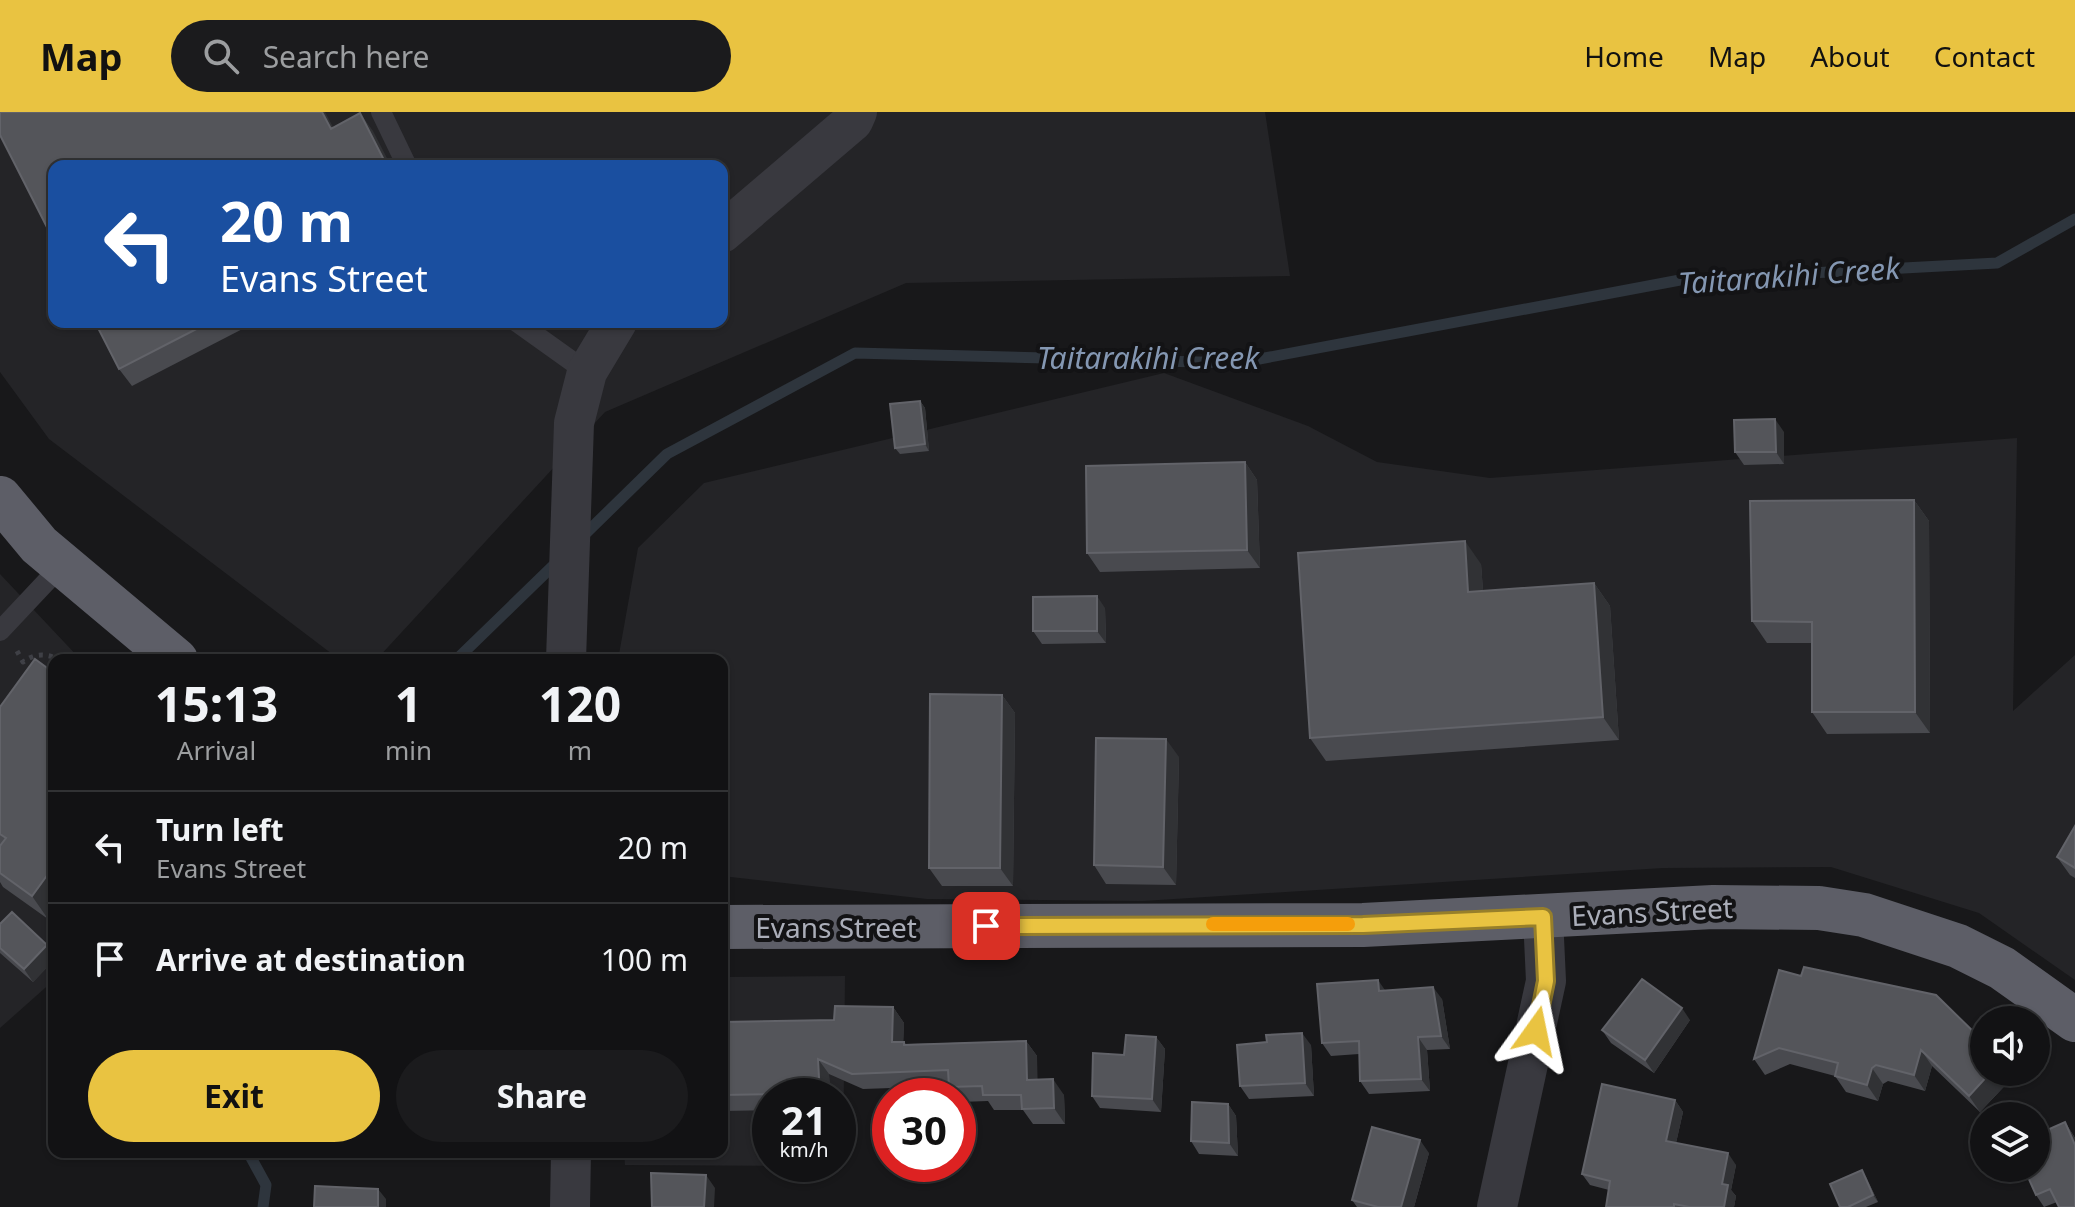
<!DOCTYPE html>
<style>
body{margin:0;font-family:"Noto Sans",sans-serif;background:#1b1b1d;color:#f1f3f6;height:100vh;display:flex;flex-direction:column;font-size:30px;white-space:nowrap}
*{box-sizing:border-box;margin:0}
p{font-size:26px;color:#9c9ea0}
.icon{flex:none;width:44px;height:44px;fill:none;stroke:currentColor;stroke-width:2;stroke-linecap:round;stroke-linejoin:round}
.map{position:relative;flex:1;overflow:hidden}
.side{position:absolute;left:48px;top:542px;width:680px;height:504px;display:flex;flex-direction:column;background:#121214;border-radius:16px;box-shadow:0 2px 6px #0004,0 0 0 2px #313234}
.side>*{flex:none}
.top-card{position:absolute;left:48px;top:48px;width:680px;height:168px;border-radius:16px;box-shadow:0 2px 6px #0004,0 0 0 2px #313234;background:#1a4fa0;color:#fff;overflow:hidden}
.fabs{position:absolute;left:1970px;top:894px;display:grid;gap:16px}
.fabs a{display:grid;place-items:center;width:80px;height:80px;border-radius:50%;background:#121214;box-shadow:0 2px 6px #0004,0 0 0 2px #313234;font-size:40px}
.speed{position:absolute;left:752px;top:966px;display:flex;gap:16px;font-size:40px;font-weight:700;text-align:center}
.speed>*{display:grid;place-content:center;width:104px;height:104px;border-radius:50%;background:#121214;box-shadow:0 2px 6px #0004,0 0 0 2px #313234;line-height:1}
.speed small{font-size:20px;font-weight:400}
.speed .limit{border:12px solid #d22;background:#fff;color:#111}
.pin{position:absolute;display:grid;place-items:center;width:68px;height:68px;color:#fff;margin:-34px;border-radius:16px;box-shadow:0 4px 12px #0006}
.me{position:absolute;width:88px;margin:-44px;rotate:12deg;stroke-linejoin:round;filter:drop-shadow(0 0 6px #0008)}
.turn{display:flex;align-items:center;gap:28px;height:168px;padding:0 40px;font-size:36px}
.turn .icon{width:104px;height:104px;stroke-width:2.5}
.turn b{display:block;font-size:56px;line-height:68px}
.eta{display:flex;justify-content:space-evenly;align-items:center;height:136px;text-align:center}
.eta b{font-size:48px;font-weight:700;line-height:56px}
.primary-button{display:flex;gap:16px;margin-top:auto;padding:16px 40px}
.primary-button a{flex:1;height:92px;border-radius:48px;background:#e9c341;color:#111;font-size:32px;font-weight:700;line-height:92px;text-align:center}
.primary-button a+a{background:#1b1b1d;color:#f1f3f6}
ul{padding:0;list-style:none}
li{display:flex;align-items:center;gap:24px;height:112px;padding:0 40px;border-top:2px solid #313234}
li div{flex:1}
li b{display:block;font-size:30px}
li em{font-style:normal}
header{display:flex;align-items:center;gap:48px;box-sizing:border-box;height:112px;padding:0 40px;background:#e9c341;color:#111}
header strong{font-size:38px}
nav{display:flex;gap:44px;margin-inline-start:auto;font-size:28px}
.search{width:560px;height:72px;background:#1b1b1d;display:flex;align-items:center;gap:20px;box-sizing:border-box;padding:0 28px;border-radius:44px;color:#9c9ea0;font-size:30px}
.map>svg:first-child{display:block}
</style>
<header>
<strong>Map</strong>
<div class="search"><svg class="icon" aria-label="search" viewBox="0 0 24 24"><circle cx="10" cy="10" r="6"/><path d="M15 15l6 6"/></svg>Search here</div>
<nav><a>Home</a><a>Map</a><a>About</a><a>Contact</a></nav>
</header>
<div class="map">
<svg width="2075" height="1095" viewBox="0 0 2075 1095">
<rect width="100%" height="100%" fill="#18181a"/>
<path fill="#242427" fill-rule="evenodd" d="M0,0h1265l25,164 -384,7 -301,129 -229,248h-36l-291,-221 -49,-67zM54,54h668v156h-668z
M1164,261l144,53 69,36 113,16 527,-40 -4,273 62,-56v325l-96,-67 -148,-46 -168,1 -520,33 -216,-2 -205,-23v-216h-104l20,-112 66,-65z
M0,462l81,86h-27v320l-54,48z
M845,864l-2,190 -218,-1 -1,-13h98v-175zM770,984h68v68h-68z"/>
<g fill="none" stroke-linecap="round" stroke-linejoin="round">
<path stroke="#2e353d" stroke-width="11" d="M580,427l87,-85 188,-101 383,10 442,-83 317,-17 78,-44
M456,548l103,-100
M248,1040l18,33 -3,22"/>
<path stroke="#3f4046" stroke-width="5" stroke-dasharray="4 6" stroke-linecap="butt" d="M17,539l6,11c14,-10 23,-8 39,-2"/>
<path stroke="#39393f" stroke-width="20" d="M381,0l26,54
M517,210l70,50
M0,519l62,-66"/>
<path stroke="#39393f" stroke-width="40" d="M722,121l131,-112 4,-9
M566,548l8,-237 13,-51 30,-50
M570,1095l1,-55
M1497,1095l49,-226 -3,-64"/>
<path stroke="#5d5e67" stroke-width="44" d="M0,386l39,47 137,115
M722,815l641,-2 350,-18 106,1 45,7 94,31 44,22 73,52"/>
</g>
<path fill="#494a4f" d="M95,210h161l-124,64 -13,-17z
M920,289l5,7 4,43 -29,3 -5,-6z
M1784,320v32l-40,1 -9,-13z
M1245,350l12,18 3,88 -160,4 -13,-19z
M1914,388l15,21 1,212 -103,1 -15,-22v-69h-45l-15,-22z
M1481,452l2,27 111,-8 16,23 9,134 -293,21 -16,-23z
M1105,496l1,35 -64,1 -9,-13z
M54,561v238l-6,8 -45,-32 -3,-5v-175z
M1002,583l13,18 -2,173h-71l-13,-18z
M1179,645l-3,128 -70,-1 -12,-19z
M2075,714v52l-5,-3 -13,-18z
M0,812l54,30v6l-21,22 -33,-29z
M1779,858l205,102h27l3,4 -34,36 -48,-46 -7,25 -37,-10 -5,3 -5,17 -32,-9 -11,-16 -45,-12 -25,11 -11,-16z
M1385,878l57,9 8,50 -23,1 3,41 -61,3 -9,-13 -1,-27 -28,2 -9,-13z
M893,895l11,16 -1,19 3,2 120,-3 11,15v24l27,15 1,29h-32l-10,-14h-29l-6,-9 -28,1 -2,-2v-4h-3l-6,-10 -86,3 -34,-15 1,22h-60v14l-48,1v-89l112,-2z
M1690,908l-36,53 -43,-30 -9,-13z
M1156,925l9,12 -4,63 -61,-4 -8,-12 32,-41z
M1267,930l44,3 3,51 -65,3 -9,-13z
M1675,988l8,12 -7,31 60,22 -5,25 5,6 -2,11h-128l3,-17 -19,-5 -8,-11z
M1228,992l8,12 2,40 -39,-2 -8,-13z
M2065,1010l10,16v69l-18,-5 -13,5 -8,-12z
M368,1040h72v8l-68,-2z
M1429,1041l-15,54h-57l-5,-7z
M1866,1065l12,25 -12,5h-26z"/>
<path fill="#313235" d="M322,0h3l18,34 -12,-17z
M360,1l13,18 18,35h-4z
M920,289l5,7 4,43 -4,-7z
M1775,307l9,13v32l-8,-12z
M1245,350l12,18 3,88 -13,-18z
M1914,388l15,21 1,212 -15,-21z
M1465,429l16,23 4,51 -17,-23z
M1594,471l16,23 9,134 -16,-23z
M1097,484l8,12 1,35 -9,-12z
M1002,583l13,18 -2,173 -13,-18z
M1166,627l13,18 -3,128 -13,-18z
M51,758l3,5v36l-6,8 -16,-23z
M47,833l7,9v6l-21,22 -9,-13z
M1378,868l9,13 -8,-2z
M1433,875l9,12 8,50 -9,-13z
M893,895l11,16 -1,34 -11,-15z
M1682,896l8,12 -36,53 -9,-13z
M1302,921l9,12 3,51 -9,-13z
M1156,925l9,12 -4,63 -9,-13z
M1418,925l9,13 3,41 -9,-12z
M1026,929l11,15 1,40 -11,-16z
M1921,938l11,16 -7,25 -11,-16z
M818,947l11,15 1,22h-10z
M1872,956l11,16 -5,17 -11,-16z
M1991,960h20l3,4 -34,36 -11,-16z
M1053,967l11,16 1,29 -11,-16z
M1675,988l8,12 -9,40 -8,-11z
M1228,992l8,12 2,40 -9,-13z
M2065,1010l10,16v7z
M1420,1028l9,13 -15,54h-13z
M434,1040h6v8z
M1728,1041l8,12 -5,25 5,6 -2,11h-10l-2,-23z
M1862,1058l4,7 12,25 -5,-7z
M706,1063l9,13 -1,19h-10z
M378,1077l8,10v8h-8z"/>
<path fill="#54555a" stroke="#626369" stroke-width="2" d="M0,0h322l9,17 29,-16 27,53h-333v75l-54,-106z
M95,210h115l-91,47z
M920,289l5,43 -30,4 -5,-44z
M1775,307l1,33h-41l-1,-32z
M1245,350l2,88 -160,3 -1,-87z
M1914,388l1,212h-103v-90l-60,-1 -2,-120z
M1465,429l3,51 126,-9 9,134 -293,21 -12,-185z
M1097,484v35h-64v-34z
M35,547l19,14v200l-3,-3 -19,26 -32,-23v-27l6,-8 -6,-4v-127z
M930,582l72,1 -2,173h-71z
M1096,626l70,1 -3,128 -69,-2z
M2075,714v42l-18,-11z
M12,800l35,33 -23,24 -24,-21v-24z
M1804,855l132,28 48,47v30h7l-22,24 -48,-46 -7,25 -38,-10 -4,3 -5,17 -32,-9 3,-13 -59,-15 -25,11 25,-89 22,6z
M1642,867l40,29 -37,52 -43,-30z
M1378,868l1,11 54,-4 8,49 -23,1 3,42 -61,2 -1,-40 -37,2 -5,-59z
M835,894l58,1 -1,35h12v3l122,-4 1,39 26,-1 1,29 -32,1 -1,-14h-38l-1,-9 -33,1 -1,-17 -96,4 -34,-15 2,37h-39v-2l-59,1v-73l112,-2z
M1302,921l3,50 -65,3 -3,-41 30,-3 -1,-7z
M1126,923l30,2 -4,62 -60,-3 1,-43 31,2z
M1602,972l73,16 -9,41 62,12 -6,31 6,1 -4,22h-35l-15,-3v3h-68l4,-26 -28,-7z
M1192,990l36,2 1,39 -38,-2z
M2065,1010l10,23v62h-16l-9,-18 -14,6 -12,-27h12v-33z
M1372,1015l48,13 -19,67h-23l-26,-7z
M1862,1058l11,25 -25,12h-8l-10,-23z
M651,1061l55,2 -2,32h-52z
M315,1074l63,3v18h-64z"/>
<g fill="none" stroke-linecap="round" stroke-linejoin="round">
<g stroke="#977f2a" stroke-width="20">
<path id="route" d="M986,814l377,-1 180,-8 3,64 -10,50"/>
</g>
<use href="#route" stroke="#e9c341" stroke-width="14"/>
<path stroke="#f59e0b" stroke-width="14" d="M1213,812h135"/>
</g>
<g text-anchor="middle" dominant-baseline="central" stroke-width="8" stroke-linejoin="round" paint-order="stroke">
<g font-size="28" fill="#abaeb9" stroke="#131315">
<text transform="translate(1652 799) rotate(-3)">Evans Street</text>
<text x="836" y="815">Evans Street</text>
</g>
<g font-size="30" font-style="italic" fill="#8497b2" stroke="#131315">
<text transform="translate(1789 163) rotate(-4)">Taitarakihi Creek</text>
<text x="1148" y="245">Taitarakihi Creek</text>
</g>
</g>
</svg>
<div class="fabs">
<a><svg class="icon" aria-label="sound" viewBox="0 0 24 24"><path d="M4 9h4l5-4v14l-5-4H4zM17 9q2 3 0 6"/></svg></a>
<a><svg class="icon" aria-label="layers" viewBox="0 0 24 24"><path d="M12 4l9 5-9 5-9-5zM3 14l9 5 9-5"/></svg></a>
</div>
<div class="speed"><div>21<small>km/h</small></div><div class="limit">30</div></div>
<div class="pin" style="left:986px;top:814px;background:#d93025"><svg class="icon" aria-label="arrive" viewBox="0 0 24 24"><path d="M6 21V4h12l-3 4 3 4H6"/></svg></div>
<svg class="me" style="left:1536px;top:919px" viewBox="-20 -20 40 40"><path d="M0-17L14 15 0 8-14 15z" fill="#e9c341" stroke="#fff" stroke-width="4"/></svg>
<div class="top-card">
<div class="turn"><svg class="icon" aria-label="left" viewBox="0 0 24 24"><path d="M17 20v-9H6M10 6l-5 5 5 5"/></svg><div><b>20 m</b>Evans Street</div></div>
</div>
<section class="side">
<div class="eta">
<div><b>15:13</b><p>Arrival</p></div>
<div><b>1</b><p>min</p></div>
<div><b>120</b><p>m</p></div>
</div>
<ul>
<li><svg class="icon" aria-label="left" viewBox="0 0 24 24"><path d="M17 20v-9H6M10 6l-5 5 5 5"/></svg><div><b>Turn left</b><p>Evans Street</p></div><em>20 m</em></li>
<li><svg class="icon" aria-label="arrive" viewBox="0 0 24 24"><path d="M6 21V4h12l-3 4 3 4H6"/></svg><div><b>Arrive at destination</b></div><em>100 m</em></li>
</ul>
<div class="primary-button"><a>Exit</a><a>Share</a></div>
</section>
</div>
